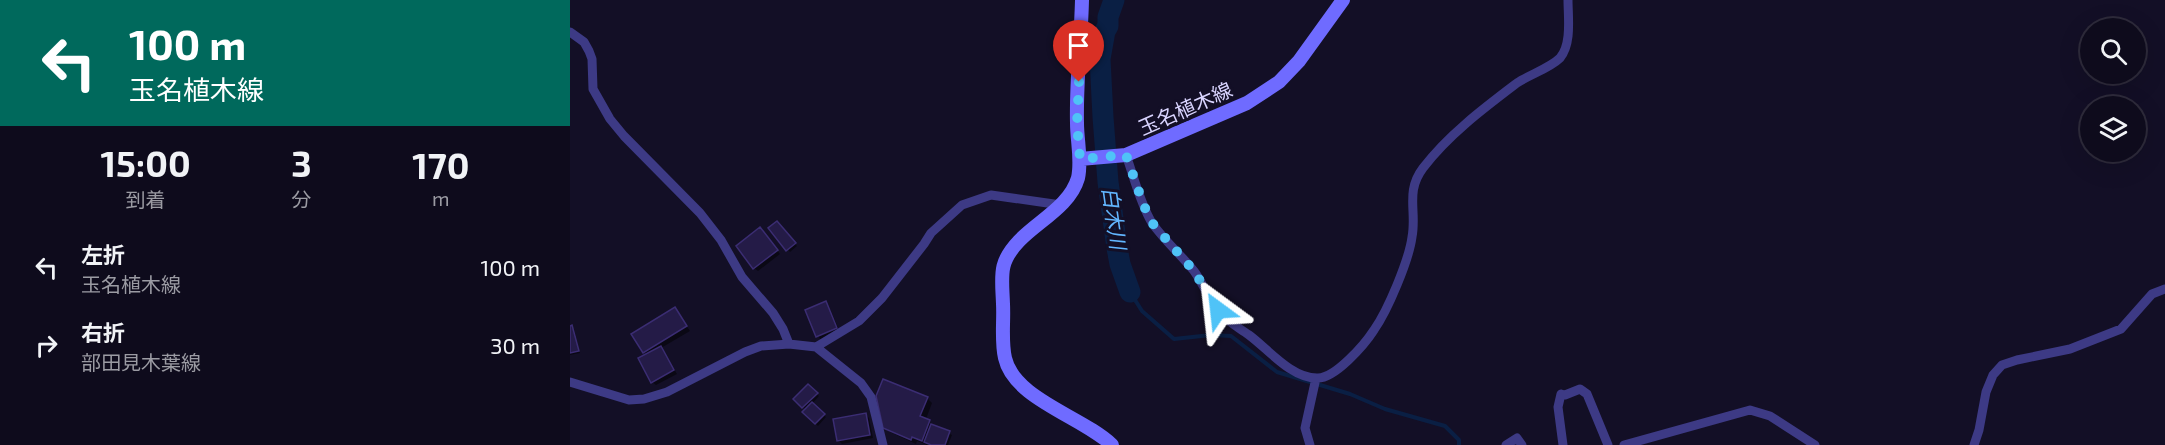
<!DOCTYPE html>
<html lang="ja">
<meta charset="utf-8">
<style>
body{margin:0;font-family:"Exo 2","Noto Sans JP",sans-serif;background:#1c1929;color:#f1f3f6;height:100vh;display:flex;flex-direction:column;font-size:22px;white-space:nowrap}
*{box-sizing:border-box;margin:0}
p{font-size:20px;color:#9b9ba3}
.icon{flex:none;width:33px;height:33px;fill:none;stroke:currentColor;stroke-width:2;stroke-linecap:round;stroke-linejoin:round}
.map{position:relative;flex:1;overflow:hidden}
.side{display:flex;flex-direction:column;background:#0e0b1c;width:570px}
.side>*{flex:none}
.top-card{background:#00695c;color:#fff;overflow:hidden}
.fabs{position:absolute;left:1510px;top:18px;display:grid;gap:12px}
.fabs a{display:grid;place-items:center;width:66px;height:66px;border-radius:50%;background:#0e0b1c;box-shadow:0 6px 24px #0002,0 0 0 2px #2e2b3b;font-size:30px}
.pin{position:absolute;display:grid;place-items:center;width:51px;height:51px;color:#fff;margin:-62px -26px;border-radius:50% 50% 50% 0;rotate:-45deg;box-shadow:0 0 6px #0007}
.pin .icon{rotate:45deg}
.me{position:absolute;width:66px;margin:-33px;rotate:330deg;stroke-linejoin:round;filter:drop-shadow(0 0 4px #0008)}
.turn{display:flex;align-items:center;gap:21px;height:126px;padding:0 30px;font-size:27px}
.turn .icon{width:78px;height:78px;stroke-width:2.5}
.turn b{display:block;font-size:42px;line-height:51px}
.eta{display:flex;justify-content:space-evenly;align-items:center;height:102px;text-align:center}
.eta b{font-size:36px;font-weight:700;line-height:42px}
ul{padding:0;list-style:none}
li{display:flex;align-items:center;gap:18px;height:78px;padding:0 30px}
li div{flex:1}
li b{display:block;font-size:22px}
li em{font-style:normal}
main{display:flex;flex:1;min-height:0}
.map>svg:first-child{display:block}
</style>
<main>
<section class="side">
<div class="top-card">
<div class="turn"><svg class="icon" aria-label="left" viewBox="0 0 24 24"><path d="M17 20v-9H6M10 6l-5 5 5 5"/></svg><div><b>100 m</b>玉名植木線</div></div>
</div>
<div class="eta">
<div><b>15:00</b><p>到着</p></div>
<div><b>3</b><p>分</p></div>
<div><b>170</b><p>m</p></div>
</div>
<ul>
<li><svg class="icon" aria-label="left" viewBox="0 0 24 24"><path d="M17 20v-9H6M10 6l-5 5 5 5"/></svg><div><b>左折</b><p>玉名植木線</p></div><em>100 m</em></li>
<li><svg class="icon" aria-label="right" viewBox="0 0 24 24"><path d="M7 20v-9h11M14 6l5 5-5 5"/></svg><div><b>右折</b><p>部田見木葉線</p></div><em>30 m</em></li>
</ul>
</section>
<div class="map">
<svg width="1595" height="445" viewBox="0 0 1595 445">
<rect width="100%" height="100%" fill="#130f26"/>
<path fill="#0007" d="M207,223l20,23 -7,6 -20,-24z
M194,233l16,21 -22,17 -4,-3z
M255,303l4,4 11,25 -19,8 -3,-4z
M105,309l15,22 -29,17 16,26 -21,11 -4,-3 -5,-27 -14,-20z
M0,327l4,2 6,24 -10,2z
M238,386l11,10 -7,8 14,13 -8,9 -14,-14 2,-2 -11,-11z
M357,398l5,5 -6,16 8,7 18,9 -4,10h-21l-10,-4 -1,3 -26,-12 -5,-5z
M295,414l4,4 4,20 -31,6 -4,-4z"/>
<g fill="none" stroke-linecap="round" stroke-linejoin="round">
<path stroke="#0a1f44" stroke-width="4" d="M560,292l12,19 32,28 37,-4 20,1 46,36 73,22 35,15 60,17 14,14v5"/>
<path stroke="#0a1f44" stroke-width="21" d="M544,0l-6,17v9l-3,5 -5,28 3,58 5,65 9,66 3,16 10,28"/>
</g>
<path fill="#241b47" stroke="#3b2d73" stroke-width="1.5" d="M207,221l19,22 -10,8 -18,-23z
M190,227l18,23 -25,19 -17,-23z
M256,301l11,27 -21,9 -11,-27z
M105,307l12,19 -44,27 -12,-19z
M2,325l7,26 -9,2v-27z
M91,346l13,24 -23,13 -13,-25z
M313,379l45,18 -8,19 10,4 -8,21 -10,-4 -1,3 -28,-12 -7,-32z
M238,384l10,9 -16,15 -9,-9z
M242,402l13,12 -10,10 -13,-12z
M296,413l4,22 -33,6 -4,-22z
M361,424l19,7 -5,14h-14l-7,-3z"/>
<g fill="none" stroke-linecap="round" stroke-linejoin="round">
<path stroke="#3d3a85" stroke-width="9" d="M0,32l14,10 5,9 3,8 1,30 17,30 14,17 76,77 21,27 21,37 31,36 10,16 6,15
M556,155c8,22 14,48 26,68 12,17 29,32 42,48 9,12 14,27 23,39 9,11 21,17 32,25 19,14 42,43 68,43 18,1 48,-34 57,-48 14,-20 35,-70 38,-93 5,-26 -7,-45 11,-69 25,-33 61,-60 94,-85 12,-8 33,-15 43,-25 12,-14 8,-41 8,-58
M246,347l43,-26 23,-23 42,-54 7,-11 31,-28 29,-10 70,10
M0,382l59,18 15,-1 23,-7 78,-40 16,-6 28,-2 27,3 45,36 10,14 12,48
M740,445l-5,-17 11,-50
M936,445l11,-7 5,7
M993,445l-5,-38 3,-13 4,1 15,-6 7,5 21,51
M1054,445l126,-35 20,6 45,29
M1404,445l5,-15 7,-38 7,-17 9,-10 15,-5 53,-11 51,-20 31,-35 13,-5"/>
<path stroke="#6f6bff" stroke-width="14" d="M512,0c-1,41 -6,82 -5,123 0,18 5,37 1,55 -8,28 -40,43 -59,63 -21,22 -17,34 -16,63 1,17 -2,37 2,54 9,41 78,59 107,87
M510,159l46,-4 121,-52 32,-21 20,-21 44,-61"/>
</g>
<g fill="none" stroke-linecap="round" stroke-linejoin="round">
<path stroke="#4fc3f7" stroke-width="10" stroke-dasharray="0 18" d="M509,82l-2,42 3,35 46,-4 18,51 9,18 41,47 24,39"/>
</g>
<g text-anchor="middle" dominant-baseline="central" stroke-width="6" stroke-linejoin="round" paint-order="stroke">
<g font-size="20" fill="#d9d4ff" stroke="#130f26">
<text transform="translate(615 108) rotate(-24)">玉名植木線</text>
</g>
<g font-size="21" font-style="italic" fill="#62b6ff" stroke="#130f26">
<text transform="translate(545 218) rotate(82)">白木川</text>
</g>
</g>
</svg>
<div class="fabs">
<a><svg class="icon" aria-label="search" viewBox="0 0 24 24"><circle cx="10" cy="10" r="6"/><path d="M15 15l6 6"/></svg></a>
<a><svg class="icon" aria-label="layers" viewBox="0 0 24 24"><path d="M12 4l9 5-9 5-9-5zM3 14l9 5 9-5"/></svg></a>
</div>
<div class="pin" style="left:509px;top:82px;background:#d93025"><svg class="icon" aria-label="arrive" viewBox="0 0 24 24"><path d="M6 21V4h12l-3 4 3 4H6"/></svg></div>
<svg class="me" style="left:648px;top:310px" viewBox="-20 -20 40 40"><path d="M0-17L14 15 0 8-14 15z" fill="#4fc3f7" stroke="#fff" stroke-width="4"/></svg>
</div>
</main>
